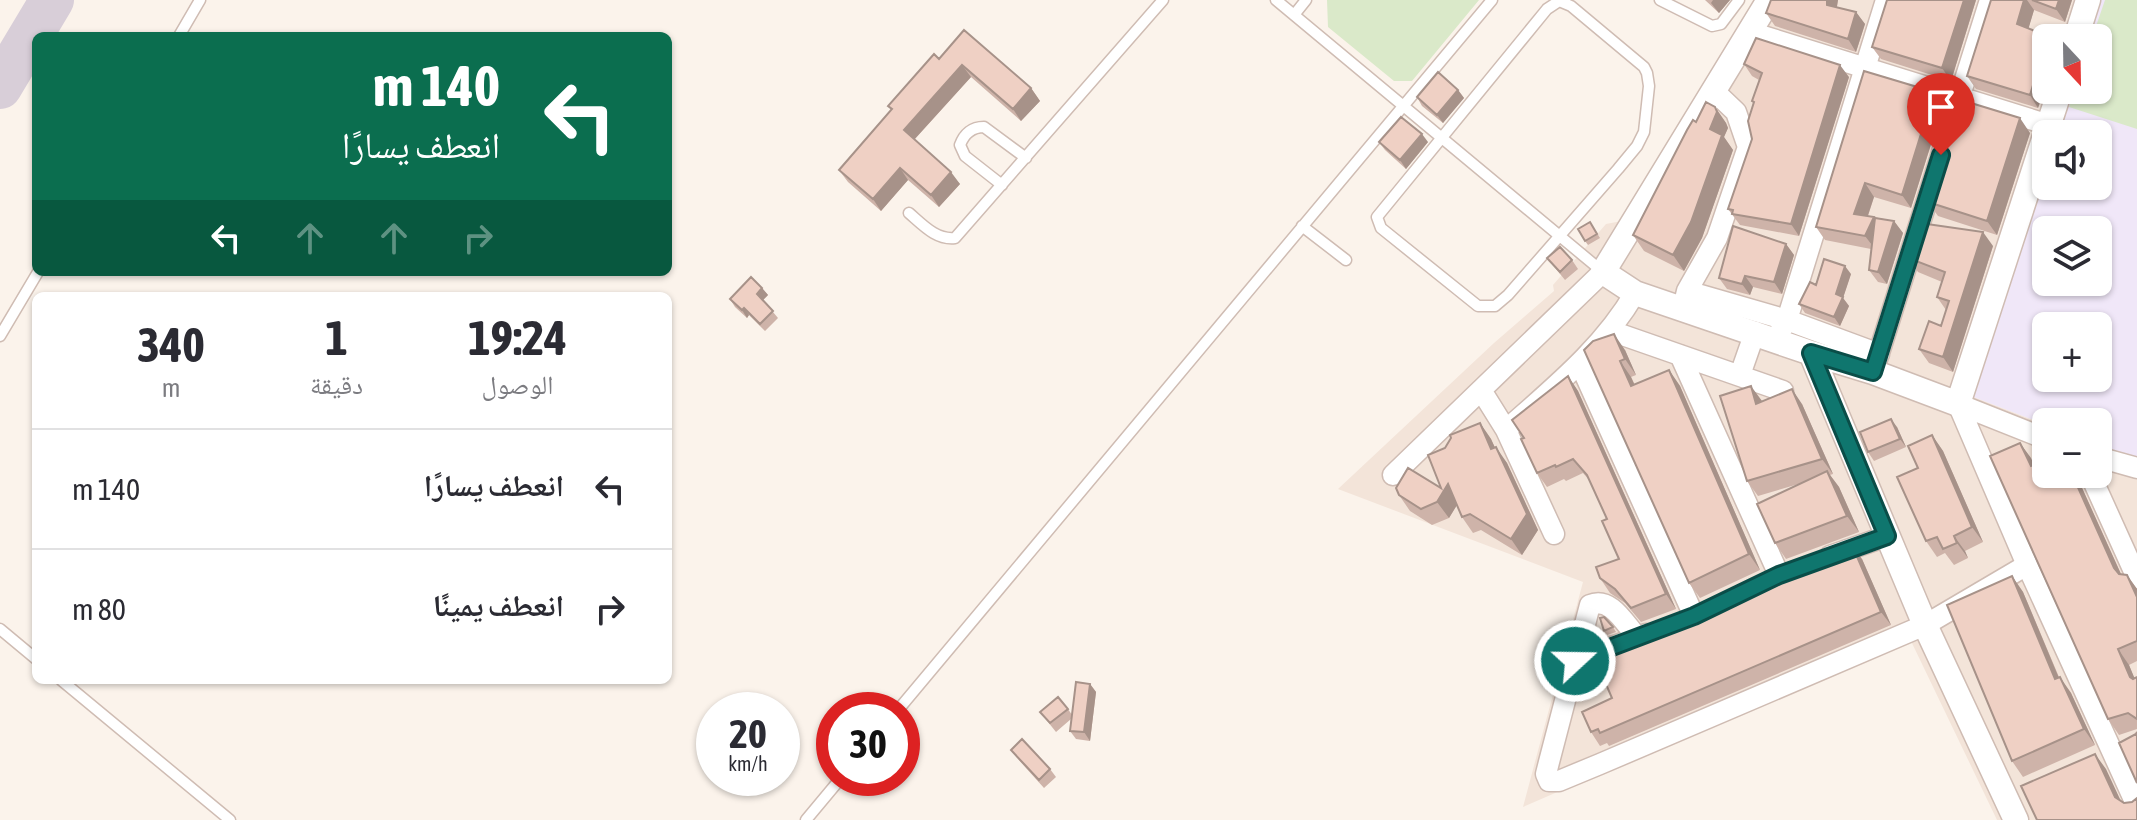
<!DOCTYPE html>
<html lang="ar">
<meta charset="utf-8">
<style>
body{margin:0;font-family:"Asap Condensed","Noto Naskh Arabic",sans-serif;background:#f7f7f7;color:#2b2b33;direction:rtl;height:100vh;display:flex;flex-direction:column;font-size:30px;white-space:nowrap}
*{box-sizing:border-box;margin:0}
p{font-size:26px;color:#7c7c81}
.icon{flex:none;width:44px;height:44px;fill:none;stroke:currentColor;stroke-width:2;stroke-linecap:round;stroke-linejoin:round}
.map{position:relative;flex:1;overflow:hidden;direction:ltr}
.side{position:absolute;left:32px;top:292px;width:640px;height:392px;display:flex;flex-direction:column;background:#fff;border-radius:12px;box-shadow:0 2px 6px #0004;direction:rtl}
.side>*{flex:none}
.banner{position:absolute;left:32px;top:32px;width:640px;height:244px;border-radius:12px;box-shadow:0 2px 6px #0004;direction:rtl;background:#0b6e4f;color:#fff;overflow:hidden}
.needle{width:52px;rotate:158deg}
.controls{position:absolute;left:2032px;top:24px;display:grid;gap:16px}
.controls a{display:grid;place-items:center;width:80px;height:80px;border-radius:12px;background:#fff;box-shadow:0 2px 6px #0004;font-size:40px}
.speed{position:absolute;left:696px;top:692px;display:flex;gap:16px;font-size:40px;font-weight:700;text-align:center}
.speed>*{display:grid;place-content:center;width:104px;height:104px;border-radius:50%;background:#fff;box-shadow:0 2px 6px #0004;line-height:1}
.speed small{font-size:20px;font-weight:400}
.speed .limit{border:12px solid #d22;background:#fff;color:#111}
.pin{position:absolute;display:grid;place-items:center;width:68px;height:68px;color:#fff;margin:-82px -34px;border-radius:50% 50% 50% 0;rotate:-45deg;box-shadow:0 0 8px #0007}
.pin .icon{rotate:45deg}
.me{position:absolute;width:88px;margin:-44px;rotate:69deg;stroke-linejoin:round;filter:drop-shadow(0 0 6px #0008)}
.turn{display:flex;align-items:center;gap:28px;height:168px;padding:0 40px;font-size:36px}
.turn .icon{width:104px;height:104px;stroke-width:2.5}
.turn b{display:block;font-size:56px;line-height:68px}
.lanes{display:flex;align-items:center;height:76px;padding:0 40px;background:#0003;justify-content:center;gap:40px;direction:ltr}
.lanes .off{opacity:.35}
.eta{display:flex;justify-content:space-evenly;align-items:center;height:136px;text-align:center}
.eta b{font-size:48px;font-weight:700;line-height:56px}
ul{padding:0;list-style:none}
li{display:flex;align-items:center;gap:24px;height:120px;padding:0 40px;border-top:2px solid #e1e1e2}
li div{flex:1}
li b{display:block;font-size:30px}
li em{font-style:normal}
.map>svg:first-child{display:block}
</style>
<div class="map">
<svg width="2137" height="820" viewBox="0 0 2137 820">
<rect width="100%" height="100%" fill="#fbf3eb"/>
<path fill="#f3e4d9" d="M1758,0h333l-11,38h-34v52h18l-93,306 75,29v49h52v-30l39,15v361h-140l-87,-181 -387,168 60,-225 -245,-93 156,-146 60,-52 -1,-6 53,-61 21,-4z"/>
<path fill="#f0e7f8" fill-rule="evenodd" d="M2091,0h46v459l-39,-15v-22h-52v3l-75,-29 75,-247v37h52v-52h-47l13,-44h34v-52h-18zM2046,230h52v52h-52zM2046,326h52v52h-52z"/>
<path fill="#dae9c9" d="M1327,0h152l-67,81h-18l-66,-54z
M2105,0h32v129l-68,-22 6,-17h23v-52h-6z"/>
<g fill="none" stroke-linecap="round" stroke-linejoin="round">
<path stroke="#d8ced8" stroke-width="44" d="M0,87l52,-87"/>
<g stroke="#cfbcb3" stroke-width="13">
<path id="service" d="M1276,0l327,272
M1660,0l52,26 9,-2 18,-24
M1559,1l12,5 73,61 3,6 2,13 -5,46 -7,14 -19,23 -110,126 -13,11h-17l-97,-78 -4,-11 170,-208z
M1294,15l12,-15
M179,36l21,-36
M1002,185l-37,-29 -5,-11c4,-11 12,-18 24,-18l42,31
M909,213c14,12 27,27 46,25l208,-238
M1302,226l44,34
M0,336l38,-64
M0,629l36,30
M61,680l169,140
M898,710l594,-710
M806,820l35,-42"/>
</g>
<g stroke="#cfbcb3" stroke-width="23">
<path id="minor" d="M1750,32l299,93
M1687,291l100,29 92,34
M1683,308l4,-17 30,-53 31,-91 -12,-35 -22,-21
M1611,331l172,60
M1775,340l12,-20 99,-320
M1680,355l99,220
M1580,364l114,252
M1873,372l117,-372
M1740,375l15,-43
M1481,390l25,40 48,104
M1958,404l69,161 110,241
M1958,404l88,35
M1506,430c47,-42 97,-82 129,-137
M2098,457l39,11
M2090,474l47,104
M1393,475l210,-203
M1830,556l57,-20
M1637,637c-12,-13 -26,-41 -47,-32l-41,157 -3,12 3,7h10l41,-17 325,-139 102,-60
M1575,661l71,-27"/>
</g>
<g stroke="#cfbcb3" stroke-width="27">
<path id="tertiary" d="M1769,0l-166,272 32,21 176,60 62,19 85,32 102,-314
M2076,38l12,-38
M1811,353l114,272 91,195"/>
</g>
<use href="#service" stroke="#fff" stroke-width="10"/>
<use href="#minor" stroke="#fff" stroke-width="20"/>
<use href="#tertiary" stroke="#fff" stroke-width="24"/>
</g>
<path fill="#ceb3a9" d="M1705,0h25l-11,13z
M1771,0h67l-1,7 19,5 9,12 -9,28 -81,-26 -9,-13z
M1976,0l-25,81 -70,-22 -9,-12z
M1991,0h81l-7,22 -31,-12 -6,19 18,9v47l-8,23 -62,-19 -9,-13z
M939,59l92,29 9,13 -19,20 -50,-44 -57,63 46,44 -21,23 -31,-27 -27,31 -33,-29 -9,-12 52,-60 -3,-4z
M1744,64l105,13 -50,159 -59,-11 -12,-16 24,-70 2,-35 -2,-3 7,-21 -7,-4z
M1458,90l6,8 -21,25 -21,-17 -5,-9z
M1934,92l9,14 -32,102 -37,-11 -6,19 26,5 9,12 -16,51 -9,-2 -9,-12 2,-21 -46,-9 -9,-13z
M1715,107l11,16 2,5 -4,9 9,13 -31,88 -18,33 -40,-20 -11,-16 63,-113z
M2030,133l-33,102 -59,-19 -10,-14 17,-45 -4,-5z
M1379,142h49l-22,27 -21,-19z
M1590,222l10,16 -12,7 -3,-4z
M1786,244l8,11 -12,39 -29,-7 -3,8 -23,-6 -8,-11z
M1993,246l-40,126 -24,-9 -10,-14 22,-23 5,-16 -9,-13 5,-15 -24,-10 -10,-14z
M1547,258l25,2 6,9 -13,11z
M1851,274l-8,24 6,8 -9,20 -35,-13 -6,-9 17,-19z
M762,288l6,7 -5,5 15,18 -13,13 -16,-16 -2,3 -12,-11 -5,-8z
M1584,350h41l11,25 -5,2 4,8 34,-15 11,16 80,184 -60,28 -11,-15z
M1568,376l10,15 98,218 -35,13 -16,-19 -15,-10 -10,-15 19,-19 -12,-40 -17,-38 -7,-8 -17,8 -2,-2 -17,8 -10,-14 -13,-35z
M1802,404l31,70 -3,1 9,12 20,45 -73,27 -11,-16 27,-60 -44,13 -11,-15z
M1480,423l11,16 4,9 12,15 31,67 -16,25 -41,-25 -8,3 -11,-16 -5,-12 -8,13 -17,7 -22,-14 -11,-16 42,-7 4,-40z
M1897,427l9,20 -32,14 -6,-9z
M1932,435l11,16 40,91 -18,9 3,7 -14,7 -9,-12 -8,4 -11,-16 -8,-73z
M2020,443l14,21 12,10h32v5l43,95 6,1 10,14v72l-8,4 5,13 3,-1v52l-18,6 -11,-16z
M1862,559l29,66 -282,121 -2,-3 -7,3 -9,-14 21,-34z
M2012,576l11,16 36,85 12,16 24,52 -72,32 -11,-16z
M1613,627l3,5 -9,3 -3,-4z
M1090,684l6,8 -6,49 -14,-2 -6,-8 1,-12 -15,13 -16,-20 28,-3 4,6z
M1011,750l39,19 6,8 -12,11 -27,-30z"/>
<path fill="#a79289" d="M1713,0h17l-11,13 -8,-10z
M1827,0h11l-3,17 -8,-12z
M1964,0h12l-25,81 -9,-13z
M2024,0h3l7,10 -8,27 -9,-13z
M2059,0h13l-7,22 -9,-13z
M1856,12l9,12 -9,28 -8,-13z
M962,65l9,12 -59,65 -8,-12z
M1840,65l9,12 -50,159 -8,-12z
M2042,66l4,6v13l-8,23 -8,-13 7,-23z
M1031,88l9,13 -19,20 -8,-12z
M1458,90l6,8 -21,25 -6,-8z
M1934,92l9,14 -32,102 -9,-13z
M1715,107l11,16 2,5 -4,9 9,13 -31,88 -18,33 -11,-16 37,-126z
M2020,118l10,15 -33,102 -10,-14z
M1422,134l6,8 -22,27 -6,-9z
M900,168l8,12 -27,31 -8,-12z
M951,172l9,12 -21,23 -8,-12z
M1865,183l9,14 -10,30 -10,-13z
M1874,217l9,13 -8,19 -10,-13z
M1894,221l9,12 -16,51 -9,-12z
M1983,232l10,14 -40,126 -10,-15z
M1786,244l8,11 -12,39 -8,-12z
M1845,266l6,8 -8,24 6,8 -9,20 -6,-9 2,-23z
M1745,276l8,11 -3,8 -8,-11z
M762,288l6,7 -6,6 -5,-7z
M744,308l5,7 -2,3 -5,-8z
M1614,334l11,16 11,25 -11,-16z
M1620,361l11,16 11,25 -11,-16z
M1669,370l11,16 80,184 -11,-16z
M1568,376l10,15 98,218 -10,-15z
M1751,386l11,15 -6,3z
M1792,389l10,15 31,70 -11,-15z
M1891,419l6,8 9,20 -6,-8z
M1480,423l11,16 12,26 -12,-16z
M1932,435l11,16 40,91 -11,-15z
M2020,443l11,15 10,23 -10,-15z
M1496,447l11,16 31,67 -16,25 -11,-16z
M1827,471l12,16 20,45 -12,-16z
M2072,474h6v5l47,104 -11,-15z
M1448,484l12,16 -11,18 -12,-16z
M1954,536l11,15 3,7 -11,-15z
M1852,545l10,14 29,66 -10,-13z
M2127,575l10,14v8z
M2012,576l11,16 43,103 -11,-16z
M2118,649l11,16 8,19 -7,-7z
M2060,677l11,16 24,52 -11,-16z
M1090,684l6,8 -6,49 -6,-9z
M2095,754l11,15 20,43 -11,-15z"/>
<path fill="#efd0c4" stroke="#a79289" stroke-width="2" d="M1771,0h56v5l29,7 -8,27 -82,-26z
M1887,0h77l-22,68 -70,-21z
M1991,0h33l-7,24 36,14h-7v27l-4,1 -5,6 -7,23 -63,-19z
M2032,0h27l-3,9z
M964,30l67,58 -18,21 -51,-44 -58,65 47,42 -20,23 -31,-27 -27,31 -34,-29 53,-61 -4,-3 46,-52 5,5z
M1756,38l84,27 -49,159 -59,-10 1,-4 -5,-1 24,-70 -4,-18 6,-19 -2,-1 10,-28 -18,-9z
M1864,71l70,21 -32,103 -37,-12 -11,31 20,3 -9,19 -49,-9z
M1438,72l20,18 -21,25 -20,-18z
M1958,99l62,19 -33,103 -59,-19 18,-48 -5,-2z
M1706,102l9,5 2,5 -7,17 12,6 -31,87 -18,33 -40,-20 54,-105 6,-10 3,2z
M1401,117l21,17 -22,26 -21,-18z
M1875,218l19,3 -16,51 -9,-2z
M1590,222l7,12 -12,7 -7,-12z
M1920,223l63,9 -40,125 -24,-8 10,-28 12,5 8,-25 -12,-4 8,-25 -37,-14z
M1733,226l53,18 -12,38 -29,-6 -3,8 -23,-6z
M1560,247l12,13 -12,12 -13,-14z
M1824,259l21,7 -9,28 7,3 -9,20 -35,-13 11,-22 6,3z
M751,277l11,11 -5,6 16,17 -13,13 -16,-16 -2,2 -12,-11z
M1614,334l11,25 -5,2 11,25 38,-16 80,184 -60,29 -105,-233 9,-9z
M1568,376l98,218 -35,14 -16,-19 -15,-11 -4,-11 23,-8 -17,-38 5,-2 -20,-44 -14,-16 -17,8 -1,-2 -18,8 -16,-34 3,-1 -12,-18z
M1751,386l5,18 36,-15 30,70 -75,22 -27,-85z
M1891,419l9,20 -32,13 -8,-20z
M1480,423l11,26 5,-2 31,67 -16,25 -41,-25 -8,3 -14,-33 -11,18 -16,7 -22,-14 -3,-7 12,-20 33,20 -13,-33 17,-7 6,-10 -1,-3z
M1932,435l40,92 -18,9 3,7 -14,6 -6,-12 -11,4 -29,-64 21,-9 -10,-22z
M2020,443l11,23 15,-7v15h26l42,94 5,6 8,1 10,22v44l-19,8 12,28 3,2 4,-2v42l-9,-6 -20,6 -118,-263z
M1827,471l20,45 -72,27 -18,-39z
M1852,545l29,67 -281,121 -2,-4 -7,3 -9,-20 30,-14 -17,-39 32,-15 -1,-3 64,-27 85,-41z
M2012,576l43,103 5,-2 24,52 -72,32 -65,-156z
M1604,617l9,10 -9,4 -4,-13z
M1076,682l14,2 -6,48 -14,-1z
M1058,697l10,12 -18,14 -10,-11z
M2137,732v51l-18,-40 17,-9z
M1022,739l28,30 -11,11 -28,-30z
M2095,754l20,43 9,6 8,-1 5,-4v22h-100l-16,-34z"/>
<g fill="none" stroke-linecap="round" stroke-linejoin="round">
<g stroke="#0a4d48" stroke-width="20">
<path id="route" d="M1575,661l119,-45 85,-41 108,-39 -76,-183 62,19 68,-217"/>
</g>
<use href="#route" stroke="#0f766e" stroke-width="14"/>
</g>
</svg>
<div class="controls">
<a><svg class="needle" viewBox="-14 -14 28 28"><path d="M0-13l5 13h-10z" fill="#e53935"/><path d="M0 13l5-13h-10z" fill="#7c7c81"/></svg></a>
<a><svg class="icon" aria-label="sound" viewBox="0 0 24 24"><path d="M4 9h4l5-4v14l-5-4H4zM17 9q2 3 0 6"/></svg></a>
<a><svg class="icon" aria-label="layers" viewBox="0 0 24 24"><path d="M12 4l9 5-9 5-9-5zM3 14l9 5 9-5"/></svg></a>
<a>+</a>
<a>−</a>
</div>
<div class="speed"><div>20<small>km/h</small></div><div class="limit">30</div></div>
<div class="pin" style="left:1941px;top:155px;background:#d93025"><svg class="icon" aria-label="arrive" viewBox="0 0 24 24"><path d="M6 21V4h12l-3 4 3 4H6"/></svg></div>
<svg class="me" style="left:1575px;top:661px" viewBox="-20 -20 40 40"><circle r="17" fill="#0f766e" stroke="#fff" stroke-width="3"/><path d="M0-11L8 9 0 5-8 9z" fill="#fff"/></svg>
<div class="banner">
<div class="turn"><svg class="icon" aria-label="left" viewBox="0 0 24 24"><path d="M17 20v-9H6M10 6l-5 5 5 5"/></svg><div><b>140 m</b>انعطف يسارًا</div></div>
<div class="lanes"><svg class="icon" aria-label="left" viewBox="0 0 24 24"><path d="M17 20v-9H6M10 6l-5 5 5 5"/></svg><svg class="icon off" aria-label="ahead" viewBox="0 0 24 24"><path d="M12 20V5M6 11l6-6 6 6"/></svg><svg class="icon off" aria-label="ahead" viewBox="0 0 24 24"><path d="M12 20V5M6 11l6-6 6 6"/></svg><svg class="icon off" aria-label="right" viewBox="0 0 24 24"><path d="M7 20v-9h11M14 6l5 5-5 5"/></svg></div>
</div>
<section class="side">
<div class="eta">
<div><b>19:24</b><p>الوصول</p></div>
<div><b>1</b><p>دقيقة</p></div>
<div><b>340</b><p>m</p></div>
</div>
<ul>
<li><svg class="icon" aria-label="left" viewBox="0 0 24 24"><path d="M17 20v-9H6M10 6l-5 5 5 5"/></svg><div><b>انعطف يسارًا</b></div><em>140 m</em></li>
<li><svg class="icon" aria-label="right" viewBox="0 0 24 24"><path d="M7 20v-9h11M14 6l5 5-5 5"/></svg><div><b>انعطف يمينًا</b></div><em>80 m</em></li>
</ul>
</section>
</div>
